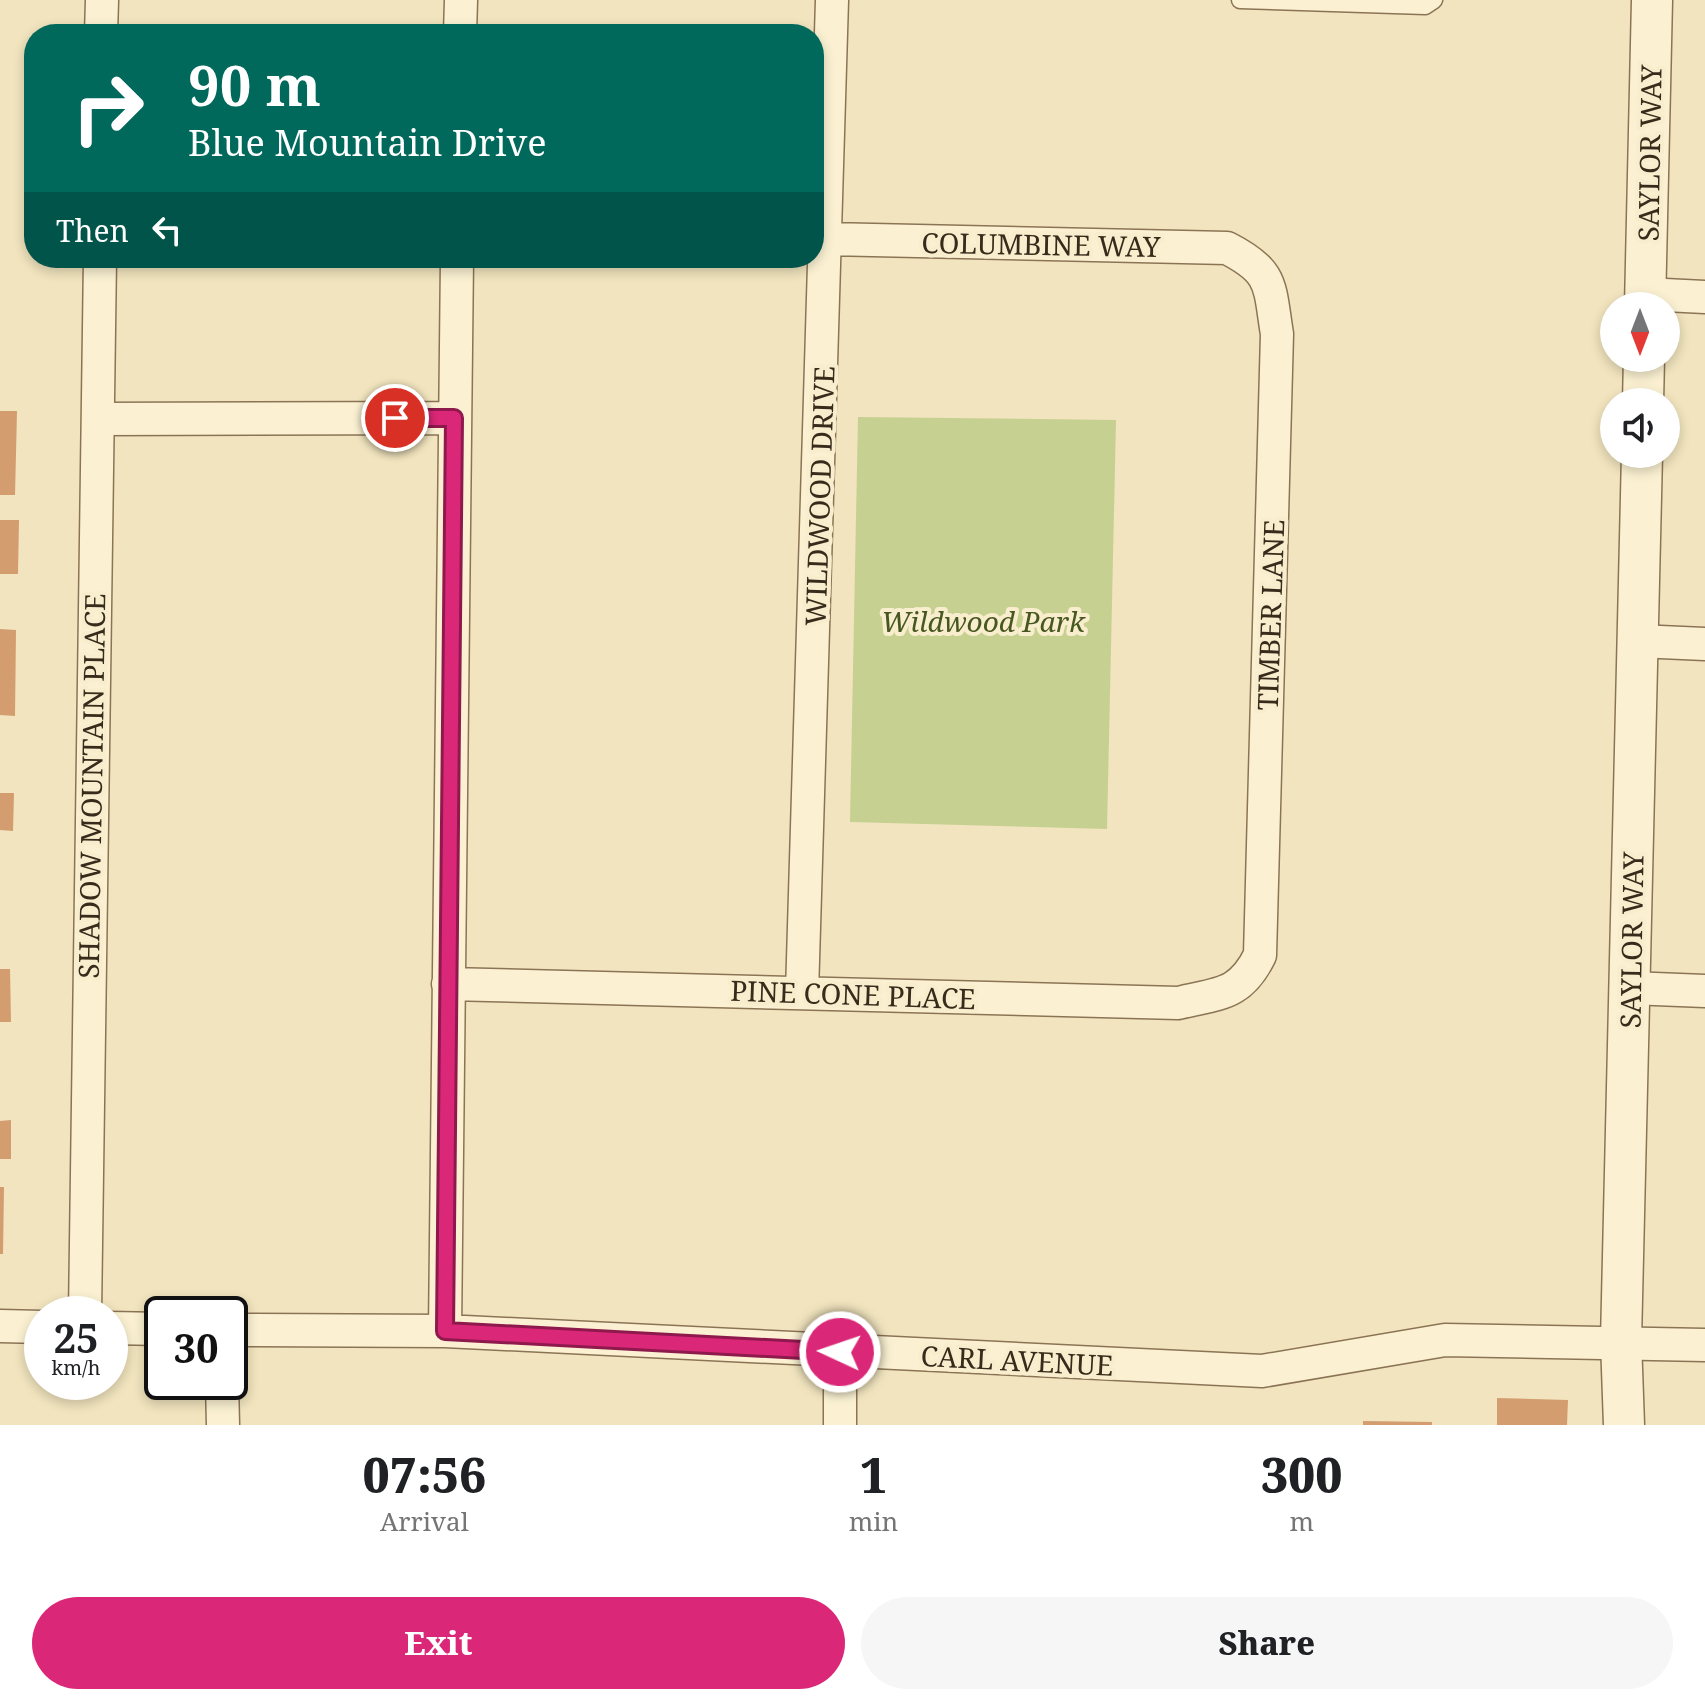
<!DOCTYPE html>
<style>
body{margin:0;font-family:"Noto Serif",serif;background:#f6f6f6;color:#202124;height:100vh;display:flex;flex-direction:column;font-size:30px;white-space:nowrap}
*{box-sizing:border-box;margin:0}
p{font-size:26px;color:#757577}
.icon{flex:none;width:44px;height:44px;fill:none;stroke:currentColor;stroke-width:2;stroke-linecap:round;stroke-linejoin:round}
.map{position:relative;height:1425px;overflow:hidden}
.sheet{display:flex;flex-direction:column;background:#fff;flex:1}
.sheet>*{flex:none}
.hud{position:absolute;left:24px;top:24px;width:800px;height:244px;border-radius:32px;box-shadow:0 4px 12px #0003;background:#00695c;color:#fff;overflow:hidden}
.needle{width:52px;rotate:180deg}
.controls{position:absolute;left:1600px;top:292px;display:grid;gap:16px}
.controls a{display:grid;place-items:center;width:80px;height:80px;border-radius:50%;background:#fff;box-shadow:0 4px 12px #0003;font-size:40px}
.speed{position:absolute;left:24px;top:1296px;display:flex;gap:16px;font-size:40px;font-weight:700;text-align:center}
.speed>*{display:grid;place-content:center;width:104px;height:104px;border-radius:50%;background:#fff;box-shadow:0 4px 12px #0003;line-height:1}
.speed small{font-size:20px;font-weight:400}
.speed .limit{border:4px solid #111;border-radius:12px;background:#fff;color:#111}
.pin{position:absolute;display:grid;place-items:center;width:68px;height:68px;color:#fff;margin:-34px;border:4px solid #fff;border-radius:50%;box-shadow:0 2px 8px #0007}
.me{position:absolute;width:88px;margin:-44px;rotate:273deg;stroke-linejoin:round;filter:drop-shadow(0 0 6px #0008)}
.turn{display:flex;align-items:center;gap:28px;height:168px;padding:0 32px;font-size:36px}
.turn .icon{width:104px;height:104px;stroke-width:2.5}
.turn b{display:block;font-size:56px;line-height:68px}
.then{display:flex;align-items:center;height:76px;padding:0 32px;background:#0003;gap:16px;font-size:30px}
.eta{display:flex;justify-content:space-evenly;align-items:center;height:136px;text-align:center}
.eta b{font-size:48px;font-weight:800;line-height:56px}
.button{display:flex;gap:16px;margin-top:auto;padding:16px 32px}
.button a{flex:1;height:92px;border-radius:48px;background:#db2777;color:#fff;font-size:32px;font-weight:800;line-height:92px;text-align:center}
.button a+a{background:#f6f6f6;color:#202124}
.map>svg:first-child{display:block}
</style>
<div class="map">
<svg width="1705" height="1425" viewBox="0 0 1705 1425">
<rect width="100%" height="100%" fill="#f1e4be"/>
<path fill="#c6d091" d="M858,417l258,3 -9,409 -257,-7z"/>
<path fill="#d39d70" d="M0,411h17l-2,84h-15z
M0,520h19l-1,54h-18z
M0,629l16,1 -1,86 -15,-1z
M0,793h14l-1,38 -13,-1z
M0,969h10l1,53h-11z
M11,1120v39h-11v-38z
M0,1187h4l-1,67h-3z
M1497,1398l71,2 -1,25h-70z
M1363,1421l69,1v3h-69z"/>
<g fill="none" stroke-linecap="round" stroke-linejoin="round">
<g stroke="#8b7455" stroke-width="19">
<path id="service" d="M1240,0l185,6 9,-6"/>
</g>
<g stroke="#8b7455" stroke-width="35">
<path id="minor" d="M101,34l1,-34
M460,34l1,-34
M1645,294l60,3
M99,419l355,-1
M1638,641l67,3
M448,984l730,19c41,-10 62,-7 82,-48l17,-621c-8,-49 -3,-62 -50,-86l-399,-9
M1630,988l75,3
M802,993l30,-993
M85,1314l15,-1056
M0,1326l42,1
M110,1328l52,1
M230,1330l215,1 817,40 183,-31 260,5
M445,1331l12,-1073
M222,1382l1,43
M840,1425v-73"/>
</g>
<g stroke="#8b7455" stroke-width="43">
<path id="tertiary" d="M1645,306l7,-306
M1643,402l1,-44
M1624,1425l-3,-84 21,-887"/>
</g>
<use href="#service" stroke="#fbf1d2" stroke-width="16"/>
<use href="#minor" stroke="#fbf1d2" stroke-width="32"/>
<use href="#tertiary" stroke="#fbf1d2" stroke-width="40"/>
</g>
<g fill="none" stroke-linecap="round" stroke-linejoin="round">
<g stroke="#8e194d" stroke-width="20">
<path id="route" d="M395,418h59l-9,913 395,21"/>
</g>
<use href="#route" stroke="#db2777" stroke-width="14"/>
</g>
<g text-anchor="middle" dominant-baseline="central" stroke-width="8" stroke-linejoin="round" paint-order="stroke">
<g font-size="28" fill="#392b1b" stroke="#f8eece">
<text transform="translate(1649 153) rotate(-89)">SAYLOR WAY</text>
<text transform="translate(1041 244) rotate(1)">COLUMBINE WAY</text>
<text transform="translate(819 496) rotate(-88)">WILDWOOD DRIVE</text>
<text transform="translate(1270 615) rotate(-88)">TIMBER LANE</text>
<text transform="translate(91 786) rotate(-89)">SHADOW MOUNTAIN PLACE</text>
<text transform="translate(1631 940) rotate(-89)">SAYLOR WAY</text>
<text transform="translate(853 994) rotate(2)">PINE CONE PLACE</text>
<text transform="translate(1017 1360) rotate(3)">CARL AVENUE</text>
</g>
<g font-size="28" font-style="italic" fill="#475720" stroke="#f8eece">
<text x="983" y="621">Wildwood Park</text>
</g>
</g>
</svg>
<div class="controls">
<a><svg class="needle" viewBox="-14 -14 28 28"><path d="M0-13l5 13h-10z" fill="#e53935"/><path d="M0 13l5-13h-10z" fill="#757577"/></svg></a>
<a><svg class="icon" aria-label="sound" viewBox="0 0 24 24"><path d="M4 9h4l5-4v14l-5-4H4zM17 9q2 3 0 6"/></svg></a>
</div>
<div class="speed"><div>25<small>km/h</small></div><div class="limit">30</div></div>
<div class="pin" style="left:395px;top:418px;background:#d93025"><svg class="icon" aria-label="arrive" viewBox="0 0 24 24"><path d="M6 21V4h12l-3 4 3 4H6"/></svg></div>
<svg class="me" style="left:840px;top:1352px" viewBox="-20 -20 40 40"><circle r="17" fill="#db2777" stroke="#fff" stroke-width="3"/><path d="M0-11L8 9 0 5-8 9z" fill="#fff"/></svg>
<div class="hud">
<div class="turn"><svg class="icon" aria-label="right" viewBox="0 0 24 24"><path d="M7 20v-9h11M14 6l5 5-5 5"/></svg><div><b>90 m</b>Blue Mountain Drive</div></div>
<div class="then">Then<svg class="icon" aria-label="left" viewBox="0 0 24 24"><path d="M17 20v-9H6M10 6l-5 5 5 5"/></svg></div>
</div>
</div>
<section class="sheet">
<div class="eta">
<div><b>07:56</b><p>Arrival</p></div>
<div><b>1</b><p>min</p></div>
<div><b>300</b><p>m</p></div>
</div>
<div class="button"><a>Exit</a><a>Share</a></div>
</section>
